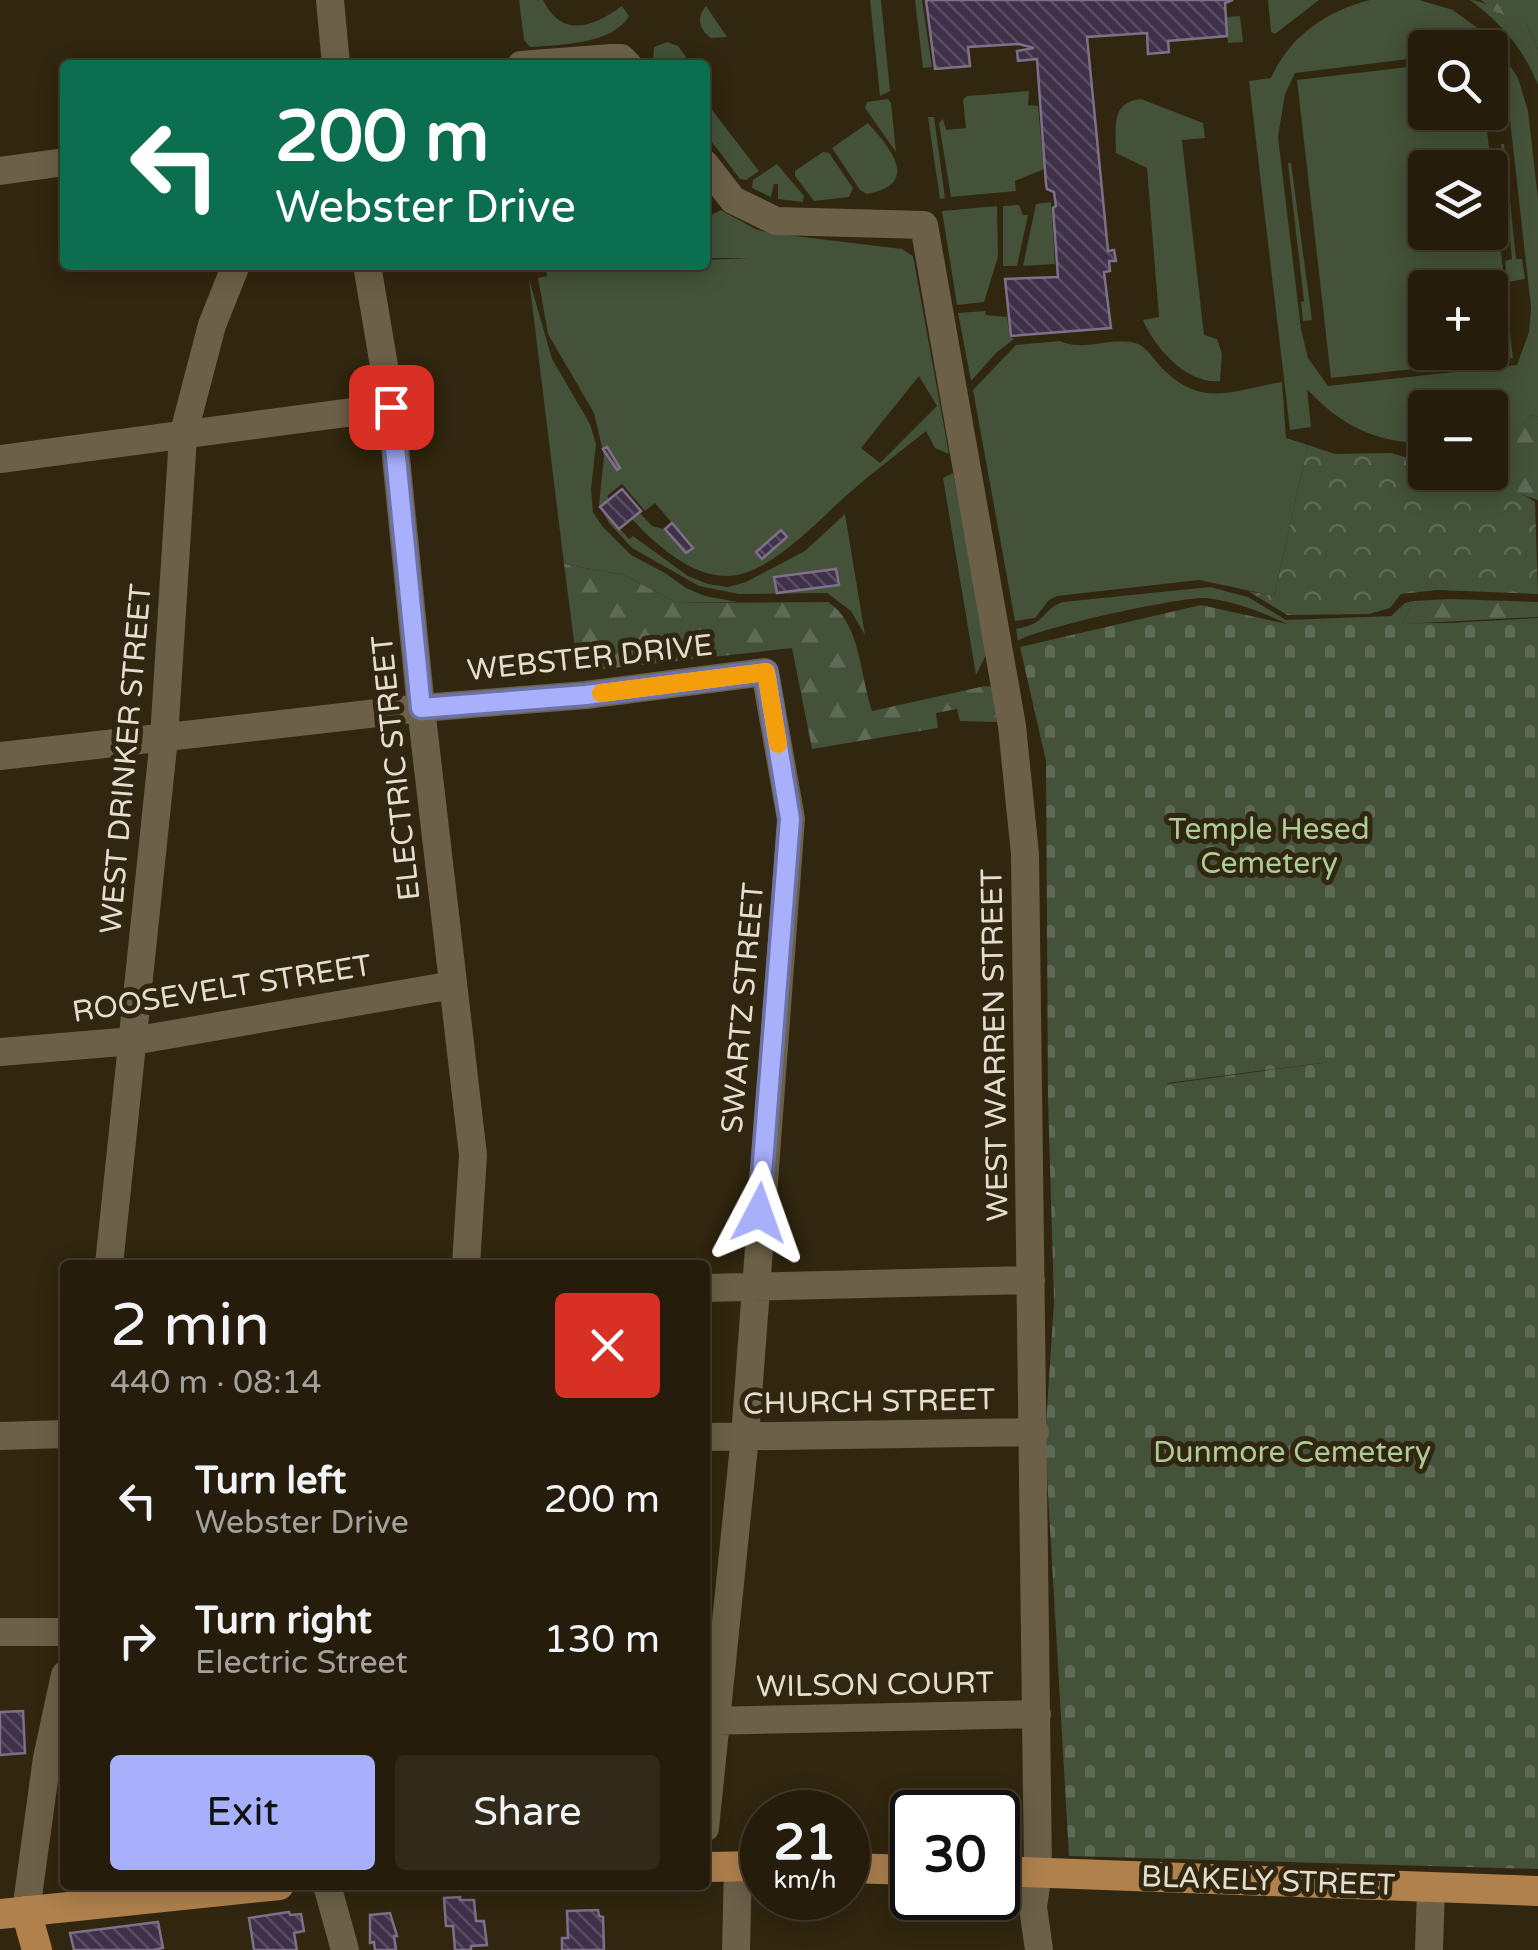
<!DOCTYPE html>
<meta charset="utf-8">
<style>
body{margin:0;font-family:"Varela Round",sans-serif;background:#312919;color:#f1f3f6;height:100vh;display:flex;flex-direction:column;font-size:38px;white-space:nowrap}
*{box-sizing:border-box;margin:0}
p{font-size:32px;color:#a3a19d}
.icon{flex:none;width:55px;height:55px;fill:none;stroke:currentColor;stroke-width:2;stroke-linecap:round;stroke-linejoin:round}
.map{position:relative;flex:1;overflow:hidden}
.sheet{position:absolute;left:60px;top:1260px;width:650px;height:630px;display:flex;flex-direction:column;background:#251c0b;border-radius:10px;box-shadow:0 5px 25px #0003,0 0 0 2px #423a2c}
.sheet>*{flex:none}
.banner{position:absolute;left:60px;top:60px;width:650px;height:210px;border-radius:10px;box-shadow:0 5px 25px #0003,0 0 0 2px #423a2c;background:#0b6e4f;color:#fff;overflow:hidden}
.fabs{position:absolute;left:1408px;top:30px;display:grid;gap:20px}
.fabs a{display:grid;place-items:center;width:100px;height:100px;border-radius:10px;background:#251c0b;box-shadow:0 5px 25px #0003,0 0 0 2px #423a2c;font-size:50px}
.speed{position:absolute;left:740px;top:1790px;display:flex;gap:20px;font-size:50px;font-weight:700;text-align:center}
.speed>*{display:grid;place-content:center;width:130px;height:130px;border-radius:50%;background:#251c0b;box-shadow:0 5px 25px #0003,0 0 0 2px #423a2c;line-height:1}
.speed small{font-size:25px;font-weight:400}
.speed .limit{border:5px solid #111;border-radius:15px;background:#fff;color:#111}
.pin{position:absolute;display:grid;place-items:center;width:85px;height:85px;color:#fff;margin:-42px;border-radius:20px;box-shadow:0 5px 15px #0006}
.me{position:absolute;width:110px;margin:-55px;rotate:4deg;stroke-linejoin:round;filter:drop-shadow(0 0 8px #0008)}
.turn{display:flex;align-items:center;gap:35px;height:210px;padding:0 50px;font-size:45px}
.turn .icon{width:130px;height:130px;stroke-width:2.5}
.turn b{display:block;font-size:70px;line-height:85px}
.round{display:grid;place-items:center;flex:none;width:105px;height:105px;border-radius:10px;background:#312919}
.summary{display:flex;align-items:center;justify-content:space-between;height:170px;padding:0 50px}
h1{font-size:60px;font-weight:600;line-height:75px}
.cta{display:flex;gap:20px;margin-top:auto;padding:20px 50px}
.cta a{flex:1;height:115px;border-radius:10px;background:#a8b0fc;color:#111;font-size:40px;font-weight:600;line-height:115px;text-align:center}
.cta a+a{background:#312919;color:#f1f3f6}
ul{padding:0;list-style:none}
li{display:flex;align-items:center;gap:30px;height:140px;padding:0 50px}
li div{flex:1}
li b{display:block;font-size:38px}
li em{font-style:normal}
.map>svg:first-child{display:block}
</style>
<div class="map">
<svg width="1538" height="1950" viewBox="0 0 1538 1950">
<defs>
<pattern id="forest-firs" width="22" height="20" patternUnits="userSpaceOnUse" patternTransform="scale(2.5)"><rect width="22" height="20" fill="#435239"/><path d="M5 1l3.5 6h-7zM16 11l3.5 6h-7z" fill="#5e6a55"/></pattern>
<pattern id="cemetery-stones" width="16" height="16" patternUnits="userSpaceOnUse" patternTransform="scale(2.5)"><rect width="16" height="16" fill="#435239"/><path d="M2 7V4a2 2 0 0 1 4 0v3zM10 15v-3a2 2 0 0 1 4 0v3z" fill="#5e6a55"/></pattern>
<pattern id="park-crowns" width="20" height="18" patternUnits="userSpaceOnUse" patternTransform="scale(2.5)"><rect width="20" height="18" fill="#435239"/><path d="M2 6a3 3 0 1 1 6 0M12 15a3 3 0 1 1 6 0" fill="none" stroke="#5e6a55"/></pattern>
<pattern id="building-back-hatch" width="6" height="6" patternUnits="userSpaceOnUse" patternTransform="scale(2.5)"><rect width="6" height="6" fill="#40314a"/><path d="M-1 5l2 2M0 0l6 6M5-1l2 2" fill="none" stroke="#5b4e63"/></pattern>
</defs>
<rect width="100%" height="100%" fill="#31260f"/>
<path fill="#435239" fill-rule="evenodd" d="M519,0h24c20,40 51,26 79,6l7,10c-16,28 -68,29 -99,31l-6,-7z
M870,0h11l9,91 -10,5z
M915,0h7l10,67 -9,1z
M1268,0h51l-44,34 -4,-2z
M1370,0h49l34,10 39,29 26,39 10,33 10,88v218l-6,-2 -9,8 -10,20 -23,8v-43h-65v35c-49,0 -85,-18 -118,-54l4,38 -21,3 -41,-349 22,-3c19,-42 55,-67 99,-78zM1425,48h65v15l13,26 7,31 21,187 -2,25 -12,33 -189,21 -20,-28 -7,-29 -23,-192 7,-43 10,-21 130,-16z
M1470,0c14,0 40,17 56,23l12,26v36c-15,-37 -36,-61 -68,-85z
M706,6l21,31 -16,1c-12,-8 -15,-21 -5,-32z
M1240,16l3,26 -15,1 -2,-26z
M667,42l11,4 8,11 -9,8h-24l1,-18z
M1425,65v47l60,1 28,245 -182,20 -34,-298zM1425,168h65v64h-65zM1425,288h65v64h-65z
M1029,91l-1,14 10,1 6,63 -29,12 1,10 -65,6 -12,-74 4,-4 3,11 20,-2 -3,-28 4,-4z
M888,99l3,4 5,49 -31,-44 2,-6z
M1141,99l62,24 2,15 -23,2 22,195 13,4 5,15 -2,27c-33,4 -66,-34 -77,-61l16,-3 -12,-149 -31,-15c0,-25 -6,-51 25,-54z
M705,101l54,70 -13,9 -6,-1 -35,-46z
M928,117h6l11,81 -5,1z
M868,123c23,26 53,61 -1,71l-7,-4 -28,-42z
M1501,144h3l12,115h6l3,20 -18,3 -2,-21 7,-2z
M823,152l6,1 24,35 -4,9 -35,4 -19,-25v-5z
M1288,163h3l21,157 -9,1 -2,-19 3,-1z
M777,164l27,32 -1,6 -25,-3v-15h-4l-3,13 -19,-9 1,-8z
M1051,202l4,62 -32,2 13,-62z
M1019,205l4,10h5l-11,51h-14v-60z
M997,206l1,51 -14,45 -27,3 -15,-94z
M721,210l34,19 15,4 132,16 11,7 36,198 -14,-6 -9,-17c-26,21 -53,41 -78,63 -28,25 -79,81 -119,82 -38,1 -73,-31 -97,-57l8,-6 12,13 12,3 22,25 7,-6 -38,-45 -10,8 -23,-27 -15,12 2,4 -8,7 28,32 4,-3 55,40 20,8 20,3 18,-5 59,-31 40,-37 20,121 -14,-24 -24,-18 -88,1 -40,-8 -67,-38 -23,-25 -10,-18 5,-49 -10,-43 -46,-79 -10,-56 9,-2 -2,-11h160v-5l44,-2h-44v-40zM919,376l18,30 -57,57 -19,-15z
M529,279l23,80 38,65 6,20 -5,45 2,23 9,14 29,29 34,18 21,15 19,8 33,6 -61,1 -53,-28 -60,-11z
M985,311l1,4 21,2 3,20 4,2 -17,13 -26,29 -13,-68z
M1060,341c25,12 53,-6 78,3 10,4 18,19 27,27 39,37 68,19 117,11l4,56 22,7 -34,151 -75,-16 -142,16 -8,4 -14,18 -20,3 -42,-231 43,-45z
M953,473l35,178 -12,24 -33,-197z
M1210,587l38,10 38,23 105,-4 14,-13 8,-2 -11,23h-115c-24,-12 -54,-23 -81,-26 -23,-2 -170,30 -188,43l-2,-12c33,-6 24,-19 47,-27z"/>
<path fill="url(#forest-firs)" d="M1481,0h57v49l-12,-26 -32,-12z
M1532,415l6,2v83l-74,-24 -1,-3 27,-1v-21l22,-8 11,-20z
M564,564l60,11 53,28 151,-1c33,21 32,74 44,109l113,-25 7,1 5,35 -37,-1 -3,-12 -21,4 2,15 -126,21 -20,-101 -214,24z
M1450,599l88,3v15l-136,7 11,-23z"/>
<path fill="url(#cemetery-stones)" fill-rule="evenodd" d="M1201,605l86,19 162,-1 89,-5v1251l-469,-13 -24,-415 9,-140 -6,-202 -2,-338 -26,-114zM1374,1056l-207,28 1,-1z"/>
<path fill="url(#park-crowns)" d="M1308,445l27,9 56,-1 34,10v9c36,0 79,10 110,30l3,92 -101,-4 -36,4 -11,14 -21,6 -82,1 -39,-24 26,5z"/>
<path fill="url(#building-back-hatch)" stroke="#7e7088" stroke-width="2.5" d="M926,0h307l-8,3 2,33 -59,5 1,11 -21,2 -1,-21 -60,4 21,214 6,-1 2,11h-7l1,10 -6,1 7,56 -100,8 -6,-57 53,-2 -5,-69 3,-2 -2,-14 -7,-3 -1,-5 -9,-125 -19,2 -1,-10 17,-3 -15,-4 -51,3 2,19 -35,3z
M607,447l13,21 -3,2 -14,-21z
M622,489l19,22 -22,18 -19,-22z
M672,523l21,25 -7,5 -21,-24z
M781,530l6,7 -25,22 -6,-7z
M836,569l3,16 -62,8 -3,-16z
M23,1711l2,42 -25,2v-43z
M460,1897v3h14l2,21h8l3,24 -16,1v4h-16l-2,-24h-7l-2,-28z
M598,1910l1,6 4,1 1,33h-42v-12h6l-1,-27z
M289,1912l1,3 11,-1 3,17 -10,2 3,17h-43l-5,-32z
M390,1913l7,23h-3l2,14h-21l-1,-8 -4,1v-28z
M158,1922l5,26 -10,2h-79l-4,-17z"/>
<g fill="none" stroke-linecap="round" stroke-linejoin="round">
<path stroke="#6c6048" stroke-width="28" d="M330,0l6,65
M521,65l90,-7h10l7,7
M705,164l28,36 43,21 148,4 88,501 13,128 13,1018 -5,35 6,43
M0,171l65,-9
M367,265l24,142 30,301 52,447 -7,110
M0,459l391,-52
M0,756l421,-48 165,-13 179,-23 26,147 -46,617 -40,392
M0,1052l133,-11 320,-56
M109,1265l55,-527 19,-302 29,-111 24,-60
M705,1288l326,-8
M0,1436l65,-2
M705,1437l330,-5
M0,1632h65
M705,1721l332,-7
M327,1885l18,65
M26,1911l21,-153 18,-83
M736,1950l2,-84
M1429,1950l2,-62"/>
<path stroke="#b0804d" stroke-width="30" d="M705,1867l57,-1
M848,1868l64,2
M998,1871l540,20
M26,1911l11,39
M0,1914l279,-29"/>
</g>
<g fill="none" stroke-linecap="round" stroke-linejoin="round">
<g stroke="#6d72a4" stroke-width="25">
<path id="route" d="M391,407l30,301 165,-13 180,-23 24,147 -31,394"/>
</g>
<use href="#route" stroke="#a8b0fc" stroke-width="18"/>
<path stroke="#f59e0b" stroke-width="18" d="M601,693l165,-21 12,72"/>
</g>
<g text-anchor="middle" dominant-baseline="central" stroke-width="10" stroke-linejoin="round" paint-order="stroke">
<g font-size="30" fill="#e5ded0" stroke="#31260f">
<text transform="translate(590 658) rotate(-6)">WEBSTER DRIVE</text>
<text transform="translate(126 759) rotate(-85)">WEST DRINKER STREET</text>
<text transform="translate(396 768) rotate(-96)">ELECTRIC STREET</text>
<text transform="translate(222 989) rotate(-9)">ROOSEVELT STREET</text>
<text transform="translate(743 1008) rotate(-85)">SWARTZ STREET</text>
<text transform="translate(995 1045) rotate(-91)">WEST WARREN STREET</text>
<text transform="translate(869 1402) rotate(-1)">CHURCH STREET</text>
<text transform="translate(875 1685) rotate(-1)">WILSON COURT</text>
<text transform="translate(1268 1881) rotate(2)">BLAKELY STREET</text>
</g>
<g font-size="30" fill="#adcb98" stroke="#31260f">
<text x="1269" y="829">Temple Hesed<tspan x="1269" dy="34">Cemetery</tspan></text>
<text x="1292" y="1452">Dunmore Cemetery</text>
</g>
</g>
</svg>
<div class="fabs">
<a><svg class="icon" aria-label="search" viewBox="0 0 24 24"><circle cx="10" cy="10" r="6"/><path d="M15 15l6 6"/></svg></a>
<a><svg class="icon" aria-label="layers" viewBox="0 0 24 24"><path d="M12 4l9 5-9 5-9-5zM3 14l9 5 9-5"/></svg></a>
<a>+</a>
<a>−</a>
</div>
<div class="speed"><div>21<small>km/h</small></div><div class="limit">30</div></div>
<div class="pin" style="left:391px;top:407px;background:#d93025"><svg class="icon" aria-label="arrive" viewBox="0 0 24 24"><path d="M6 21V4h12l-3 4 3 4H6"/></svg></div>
<svg class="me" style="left:759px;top:1213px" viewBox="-20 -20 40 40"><path d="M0-17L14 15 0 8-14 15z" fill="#a8b0fc" stroke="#fff" stroke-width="4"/></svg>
<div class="banner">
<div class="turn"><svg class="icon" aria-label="left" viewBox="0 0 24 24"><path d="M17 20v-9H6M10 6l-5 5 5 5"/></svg><div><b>200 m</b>Webster Drive</div></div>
</div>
<section class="sheet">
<div class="summary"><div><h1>2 min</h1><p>440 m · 08:14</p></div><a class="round" style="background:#d93025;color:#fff"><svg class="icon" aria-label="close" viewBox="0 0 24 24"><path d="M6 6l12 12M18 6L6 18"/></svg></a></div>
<ul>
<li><svg class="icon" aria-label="left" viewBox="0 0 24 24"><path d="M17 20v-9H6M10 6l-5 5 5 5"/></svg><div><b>Turn left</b><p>Webster Drive</p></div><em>200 m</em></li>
<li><svg class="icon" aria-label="right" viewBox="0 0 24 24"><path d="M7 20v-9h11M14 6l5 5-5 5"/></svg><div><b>Turn right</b><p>Electric Street</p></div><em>130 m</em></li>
</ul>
<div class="cta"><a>Exit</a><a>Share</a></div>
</section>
</div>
